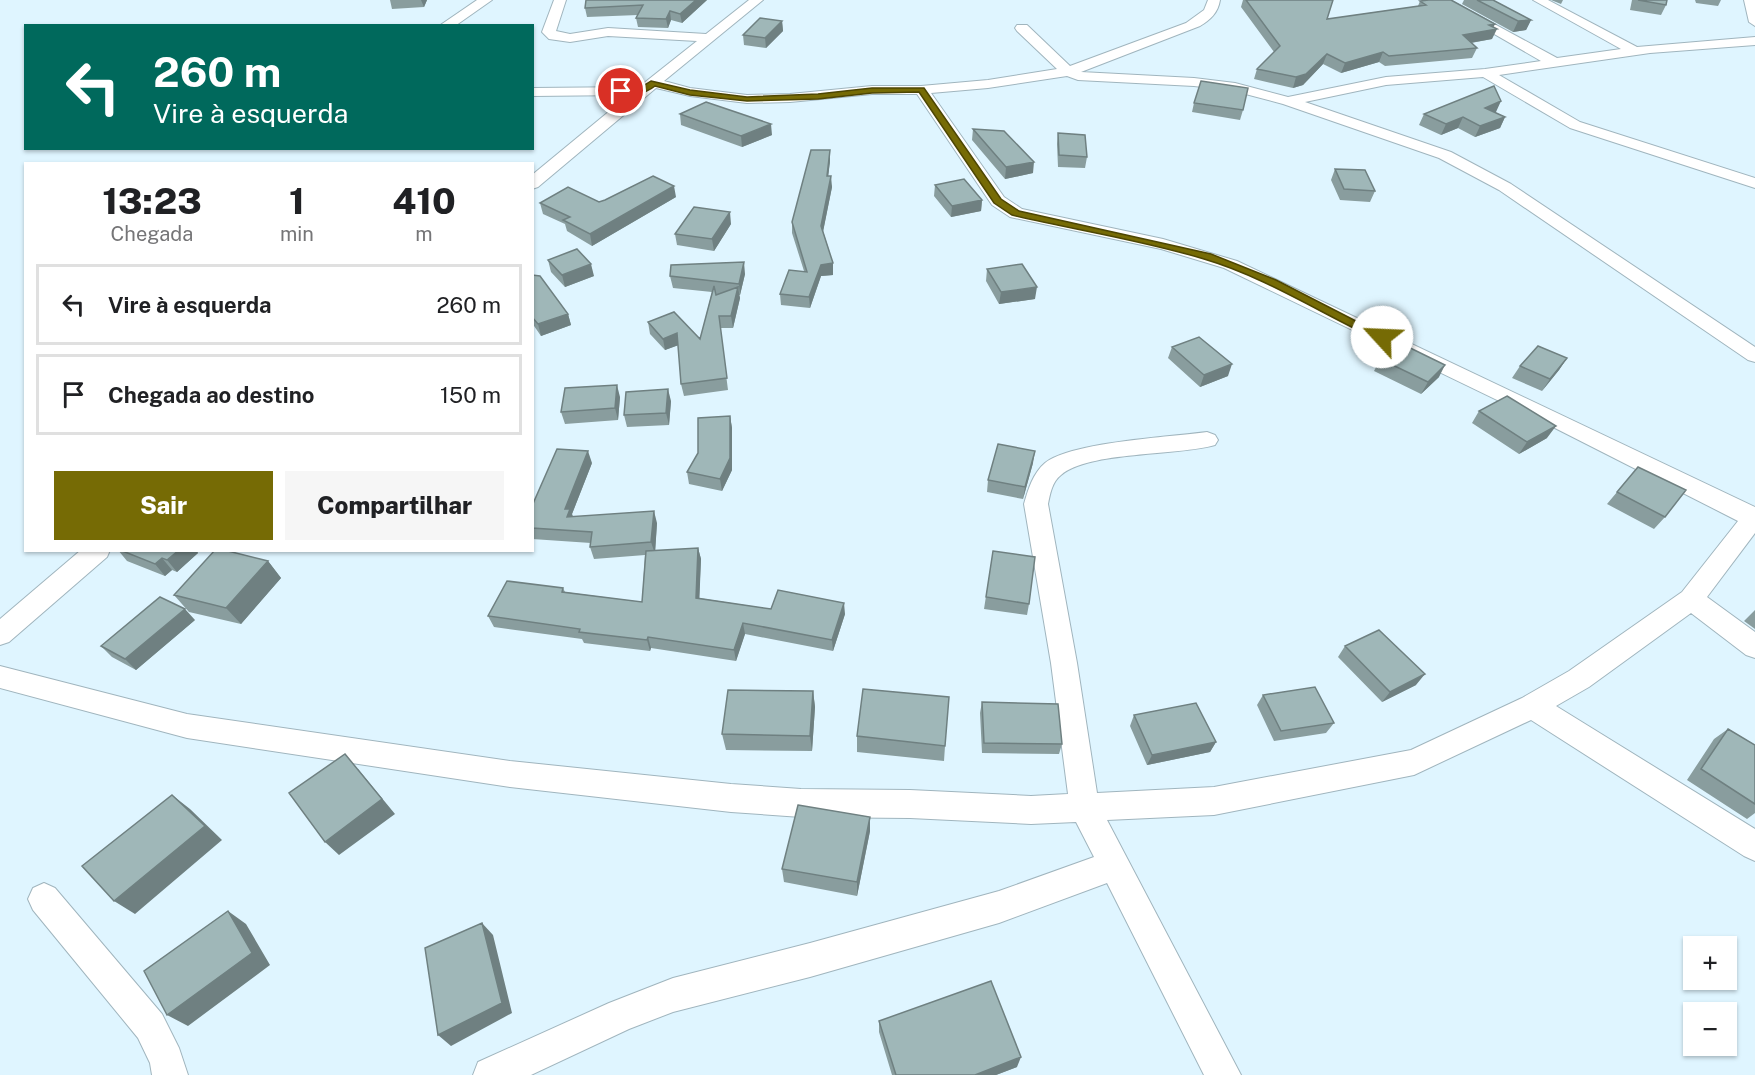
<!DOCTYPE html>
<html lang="pt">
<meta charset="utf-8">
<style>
body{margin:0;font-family:"Public Sans",sans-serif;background:#f6f6f6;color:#202124;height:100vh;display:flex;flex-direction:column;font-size:22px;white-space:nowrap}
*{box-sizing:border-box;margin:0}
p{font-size:20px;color:#757577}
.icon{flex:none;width:33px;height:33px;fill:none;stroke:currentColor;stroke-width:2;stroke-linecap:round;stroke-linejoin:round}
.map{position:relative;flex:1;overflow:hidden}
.panel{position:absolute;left:24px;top:162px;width:510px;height:390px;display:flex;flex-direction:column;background:#fff;border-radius:0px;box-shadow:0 2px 4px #0004}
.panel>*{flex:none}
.top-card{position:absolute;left:24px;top:24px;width:510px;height:126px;border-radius:0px;box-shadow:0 2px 4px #0004;background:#00695c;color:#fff;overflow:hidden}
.fabs{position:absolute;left:1683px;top:936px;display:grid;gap:12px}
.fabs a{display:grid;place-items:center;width:54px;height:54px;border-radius:0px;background:#fff;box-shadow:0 2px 4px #0004;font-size:30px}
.pin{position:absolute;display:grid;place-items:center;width:51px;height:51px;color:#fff;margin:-26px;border:3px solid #fff;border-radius:50%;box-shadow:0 2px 6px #0007}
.me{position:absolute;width:66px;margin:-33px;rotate:295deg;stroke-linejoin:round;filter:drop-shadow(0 0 4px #0008)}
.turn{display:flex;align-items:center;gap:21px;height:126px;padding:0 30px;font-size:27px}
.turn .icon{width:78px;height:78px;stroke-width:2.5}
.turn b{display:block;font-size:42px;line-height:51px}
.eta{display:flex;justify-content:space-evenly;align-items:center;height:102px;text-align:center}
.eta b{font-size:36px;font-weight:800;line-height:42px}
.action{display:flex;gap:12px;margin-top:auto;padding:12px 30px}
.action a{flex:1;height:69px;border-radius:0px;background:#766b05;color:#fff;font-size:24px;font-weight:800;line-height:69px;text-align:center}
.action a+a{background:#f6f6f6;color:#202124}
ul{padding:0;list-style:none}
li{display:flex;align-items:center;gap:18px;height:81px;margin:0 12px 9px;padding:0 18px;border:3px solid #e0e0e0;border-radius:0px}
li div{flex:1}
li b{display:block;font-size:22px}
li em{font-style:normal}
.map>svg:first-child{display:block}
</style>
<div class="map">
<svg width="1755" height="1075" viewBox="0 0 1755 1075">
<rect width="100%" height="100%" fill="#dff5ff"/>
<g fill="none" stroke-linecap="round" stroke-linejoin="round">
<g stroke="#a0b5be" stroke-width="2">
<path id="minor" d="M477,0h15l-37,26h-16z
M554,0h12l-10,31 14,3 38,-6 98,6 43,-34h14l-99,81 26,7 57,7 43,-1 82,-8h49l67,-6 69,-11 -40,-38 -2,-3 2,-3h10l43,41 116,-43 18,-13 4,-10h12c-2,13 -10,20 -20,26l-119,46 113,6 41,5 53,14 98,-20 99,-8 56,-8 -106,-61h15l107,58 64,-9 -88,-49h15l89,47 118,-10v8l-105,8 -151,22 81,47 175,56v10l-185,-60 -87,-51 -97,8 -81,17 146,50 60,32 244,163v15l-7,-2 -249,-170 -60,-32 -156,-54 -49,-13 -40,-5 -116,-6 -11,-4 -79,12 -57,5 73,104 18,12 141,30 74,22 518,246v26l-48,64 48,35v26l-9,-3 -55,-42 -102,74 -33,19 199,123v32l-11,-5 -213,-136 -117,55 -200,40 -107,5 134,255h-37l-97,-192 -108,40 -189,54 -137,35 -44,17 -98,46h-58l5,-13 131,-59 64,-25 137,-35 189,-52 95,-34 -18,-35 -45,2 -121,-6 -109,-1 -70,-5 -221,-25 -323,-49 -187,-50v-22l187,48 323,47 221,23 70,5 109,1 121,6 37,-2 -17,-131 -27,-159c4,-14 9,-31 21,-41 27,-21 125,-26 162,-31l8,3 3,5 -3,5c-38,11 -126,6 -154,30 -9,7 -11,19 -13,29l29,159 20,130 117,-6 197,-37 111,-52 47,-27 113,-79 56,-71 -185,-94 -329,-159 -63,-19 -151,-32 -18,-12 -75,-111h-45l-82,8 -43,1 -57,-7 -34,-8 -118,99 -6,2v-14l97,-80 -97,1v-8l107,-1 58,-46 -89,-5 -38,6 -21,-3 -7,-7z
M1744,0h11v26l-6,-4z
M81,550h29l-3,7 -98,85 -9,3v-26z
M44,883l11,5 107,126 17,34 9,27h-36l-2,-12 -12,-25 -105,-128 -5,-11 5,-11z"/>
</g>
<use href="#minor" fill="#fff" fill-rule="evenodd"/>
</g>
<path fill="#899d9e" d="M390,0h37l-3,7 -32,2z
M707,0l-25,23 -11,-3 -3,8 -30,-1 -2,-9 2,-3 -51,2 -2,-9z
M1243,0h90l-6,19 91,-13 2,-5 73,26 -1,12 -21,4 6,5 -5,10 -87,8 -6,-4 -38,11 -18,-9 -20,21 -10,3 -39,-9 3,-10 17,-17 -33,-45z
M1464,0h29l38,20 -5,10 -13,2 -51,-28z
M1551,0h12l-2,4z
M1632,0h35l-1,5 -5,10 -31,-5z
M1695,0h26l-3,6 -22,-3z
M782,21l1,10 -17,17 -22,-3 -1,-10z
M1194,103l49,7 -3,10 -48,-8z
M1495,112l10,5 -5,11 -25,9 -17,-9 -17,7 -22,-10 5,-11 72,-2z
M680,114l92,21 -30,12 -61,-22z
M973,129l60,44 -28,6 -33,-39z
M1058,133l29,24 -2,11 -27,-1 -1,-23z
M830,161l-2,15 4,11 -9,44 10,32v12l-12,1 -11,32 -29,-3 -1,-11 24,-23 -12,-38v-11z
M1335,169l40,22 -5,11 -30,-2 -9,-20z
M935,185l47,15 -1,11 -30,6 -17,-21z
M676,197l-84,49 -25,-15 -2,-7 -22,-10 -3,-11 59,-1z
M731,224l-17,27 -37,-6 -2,-11z
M548,260l46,16 -29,11 -14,-15z
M987,269l48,30 -36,5 -13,-23z
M745,274l-5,21h-1l1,3 -7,30h-13l8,62 -44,6 -3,-12 -3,-39 -13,5 -15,-16 -2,-12 52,17 12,-47 -39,-4 -3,-12z
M532,275l36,39 3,11 -30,11 -9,-13z
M1172,347l56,29 -28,11 -32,-29z
M1567,358l-8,12 -17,21 -30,-13 8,-12z
M1380,359l59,18 -18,17 -47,-23z
M620,397l-2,23 -53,4 -4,-12z
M671,401l-2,24 -42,2 -3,-12z
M1479,411l68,27 -28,16 -47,-31z
M730,416l2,12v42l-10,21 -33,-7 -2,-12z
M592,463l-20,51 1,3 84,6 -2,28 43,-3 3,11 -2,39 72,11 74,5 -12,37 -88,-17 -9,27 -85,-13 -1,3 -66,-8 -2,-4 -88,-12 -6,-11 75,-28 2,4 77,10 3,-47 -51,4 -4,-12 1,-4 -59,-4v-33z
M1033,463l-10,36 -36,-7 1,-12z
M1638,467l27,50 -11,12 -47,-25z
M118,550h78l2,3 -21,19 -5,-2 -7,6 -38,-15z
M993,551l36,53 -2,11 -43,-6z
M268,561l13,17 -40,46 -52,-12 -15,-17z
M1755,610v19l-11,-8z
M195,620l-59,50 -24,-13 -11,-11z
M1345,646l71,39 -34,17 -44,-45z
M813,691l2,16 -3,44 -86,-1 -4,-16z
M1263,695l71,28 -8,10 -52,8 -17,-36z
M982,702l80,42 -3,10 -77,-1 -2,-40z
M1134,715l82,27 -6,10 -63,13 -17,-39z
M1728,729l27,16v68l-8,6 -60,-39 27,-41z
M857,736l88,10 -1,15 -87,-9z
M870,817v14l-13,65 -73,-14 -2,-13z
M879,1021l138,46 -21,8h-104l-13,-43z"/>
<path fill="#6f8081" d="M421,0h6l-3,7z
M696,0h11l-25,23 -2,-9z
M670,11l1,9 -3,8 -2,-9z
M1531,20l-5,10 -13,2 5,-11z
M782,21l1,10 -17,17 -1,-10z
M1495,24l-3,6 5,-1 -5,10 -34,6 5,-10 26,-10z
M1383,52l-4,10 -38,11 4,-10z
M1327,54l-4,10 -20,21 -10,3 3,-11z
M1501,101l-5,11 -16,6 5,-10z
M1463,117l-5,11 -17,7 5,-11z
M1505,117l-5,11 -25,9 5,-11z
M771,124l1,11 -30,12 -1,-11z
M830,150v11l-3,26v-11z
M1034,162l-1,11 -28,6 1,-12z
M831,176l1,11 -10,50 -1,-11z
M674,186l2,11 -84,49 -2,-12z
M982,200l-1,11 -30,6 1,-11z
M730,212l1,12 -17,27 -2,-12z
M744,262l1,12 -5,21 -1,-11z
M833,263v12l-12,1 -11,32 -1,-11 12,-32z
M591,264l3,12 -29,11 -3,-12z
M738,287l2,11 -7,30 -2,-12z
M1037,287l-2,12 -36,5 2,-12z
M568,314l3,11 -30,11 -3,-12z
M677,333l2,12 -14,5 -2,-11z
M1567,358l-8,12 -17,21 8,-12z
M1232,364l-4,12 -28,11 4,-12z
M1445,365l-6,12 -18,17 7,-12z
M617,385l3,12 -2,23 -3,-12z
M668,389l3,12 -2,24 -3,-12z
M730,416l2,12v42l-10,21 -2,-12z
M1556,426l-9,12 -28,16 8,-12z
M588,451l4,12 -20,51 2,7 -7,-4 -2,-8z
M1035,451l-2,12 -10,36 2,-12z
M654,511l3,12 -2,31 -4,-12z
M698,548l3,11 -2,50 -3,-11z
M179,550h17l2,3 -21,19 -10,-12z
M162,558l10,12 -7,6 -10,-12z
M268,561l13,17 -40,46 -15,-16z
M844,603l1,11 -12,37 -1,-11z
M185,609l10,11 -59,50 -11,-11z
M743,623l2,11 -9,27 -2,-11z
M648,637l3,11 -1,3 -3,-11z
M1425,674l-9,11 -34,17 8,-10z
M813,691l2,16 -3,44 -2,-15z
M1216,742l-6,10 -63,13 5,-10z
M358,769l37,45 -56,41 -14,-13z
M172,795l18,14 32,31 -87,74 -21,-13z
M870,817v14l-13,65v-14z
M228,911l18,13 24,41 -82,61 -21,-11z
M482,923l11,12 19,78 -61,33 -13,-11z
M1021,1057l-4,10 -21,8h-21z"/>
<path fill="#9fb7b8" stroke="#6f8081" stroke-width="1.5" d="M586,0h110l-16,14 -10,-3 -4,8 -30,-1 7,-13 -58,3z
M1246,0h87l-6,19 99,-14 -6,-4 9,-1h22l44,24 -6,1 8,4 -34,6 14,13 -88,8 -6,-4 -38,11 -18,-9 -21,20 -10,3 -39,-8 23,-23z
M1477,0h16l38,20 -13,1z
M1638,0h29l-1,5z
M760,18l22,3 -17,17 -22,-3z
M1201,81l47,7 -5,22 -49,-7z
M1494,86l7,15 -16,7 20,9 -25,9 -17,-9 -17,7 -22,-10z
M706,102l65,22 -30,12 -61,-22z
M973,129l31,2 30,31 -28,5z
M1058,133l27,2 2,22 -28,-2z
M811,150h19l-3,26h4l-10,50 12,37 -12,2 -12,32 -29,-3 9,-24 18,2 -15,-50z
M1335,169l30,1 10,21 -31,-2z
M653,176l21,10 -84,48 -27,-14 7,-3 -30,-14 28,-16 31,15 6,-2z
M964,179l18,21 -30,6 -17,-21z
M694,207l36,5 -18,27 -37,-5z
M577,249l14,15 -29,11 -14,-15z
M744,262l-5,22 -69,-8 1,-11z
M1022,264l15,23 -36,5 -14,-23z
M532,275l8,1 28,38 -30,10 -6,-7z
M714,286l2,9 22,-8 -7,29h-12l8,62 -46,6 -4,-51 -14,6 -15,-17 26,-10 26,27z
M1199,337l33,27 -28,11 -32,-28z
M1398,342l47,23 -17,17 -48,-23z
M1538,346l29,12 -17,21 -30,-13z
M617,385l-2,23 -54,4 4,-24z
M668,389l-2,24 -42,2 2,-23z
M1507,396l49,30 -29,16 -48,-31z
M730,416v42l-10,21 -33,-7 11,-19v-35z
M998,444l37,7 -10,36 -37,-7z
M557,449l31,2 -23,58h5l-3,8 87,-6 -3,31 -61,5 2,-15 -60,-4v-22z
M1638,467l48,23 -21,27 -48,-25z
M698,548l-2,50 75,11 7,-19 66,13 -12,37 -89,-17 -9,27 -86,-13 -1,3 -68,-8 1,-3 -92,-13 19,-35 56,7 -1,4 80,10 4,-51z
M120,550h59l-12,10 -5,-2 -7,6z
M215,550h9l44,11 -42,47 -52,-13z
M993,551l42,6 -6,47 -43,-7z
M160,597l25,12 -60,50 -24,-13z
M1379,630l46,44 -35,18 -45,-46z
M1315,687l19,36 -53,8 -18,-36z
M863,689l86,8 -4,49 -88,-10z
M728,690l85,1 -3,45 -88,-2z
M982,702l76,2 4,40 -78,-1z
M1196,703l20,39 -64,13 -18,-40z
M1728,729l27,16v59l-54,-35z
M345,754l37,45 -57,43 -36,-49z
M172,795l33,31 -91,75 -32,-35z
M798,805l72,12 -13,65 -75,-13z
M228,911l24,42 -85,62 -23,-44z
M482,923l20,80 -64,32 -13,-87z
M991,981l30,76 -46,18h-79l-17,-54z"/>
<path fill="#766b05" stroke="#4d4603" stroke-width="1.5" d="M651,81l39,9 57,7 71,-3 54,-6h52l77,111 18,12 192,43 65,26 111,57 -5,4 -4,-1c-58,-27 -113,-63 -174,-81 -62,-19 -129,-29 -192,-44l-18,-12 -75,-111 -47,1 -54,6 -71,2 -57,-6 -35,-9c-10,8 -27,12 -38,5 12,-6 19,1 34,-10z"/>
</svg>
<div class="fabs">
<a>+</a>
<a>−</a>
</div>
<div class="pin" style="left:621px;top:91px;background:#d93025"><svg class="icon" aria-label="arrive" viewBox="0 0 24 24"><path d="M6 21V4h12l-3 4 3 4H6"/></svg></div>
<svg class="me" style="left:1382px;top:337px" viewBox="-20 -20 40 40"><circle r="19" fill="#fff"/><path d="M0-13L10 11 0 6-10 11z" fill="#766b05"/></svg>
<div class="top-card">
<div class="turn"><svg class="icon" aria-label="left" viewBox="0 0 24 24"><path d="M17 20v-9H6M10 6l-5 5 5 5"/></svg><div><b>260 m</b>Vire à esquerda</div></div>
</div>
<section class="panel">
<div class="eta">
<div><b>13:23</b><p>Chegada</p></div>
<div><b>1</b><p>min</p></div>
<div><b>410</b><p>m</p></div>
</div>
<ul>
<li><svg class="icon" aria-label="left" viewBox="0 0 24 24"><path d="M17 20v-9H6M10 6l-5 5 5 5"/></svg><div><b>Vire à esquerda</b></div><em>260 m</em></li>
<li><svg class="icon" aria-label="arrive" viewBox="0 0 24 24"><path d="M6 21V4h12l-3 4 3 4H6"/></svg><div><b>Chegada ao destino</b></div><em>150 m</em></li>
</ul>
<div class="action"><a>Sair</a><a>Compartilhar</a></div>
</section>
</div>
